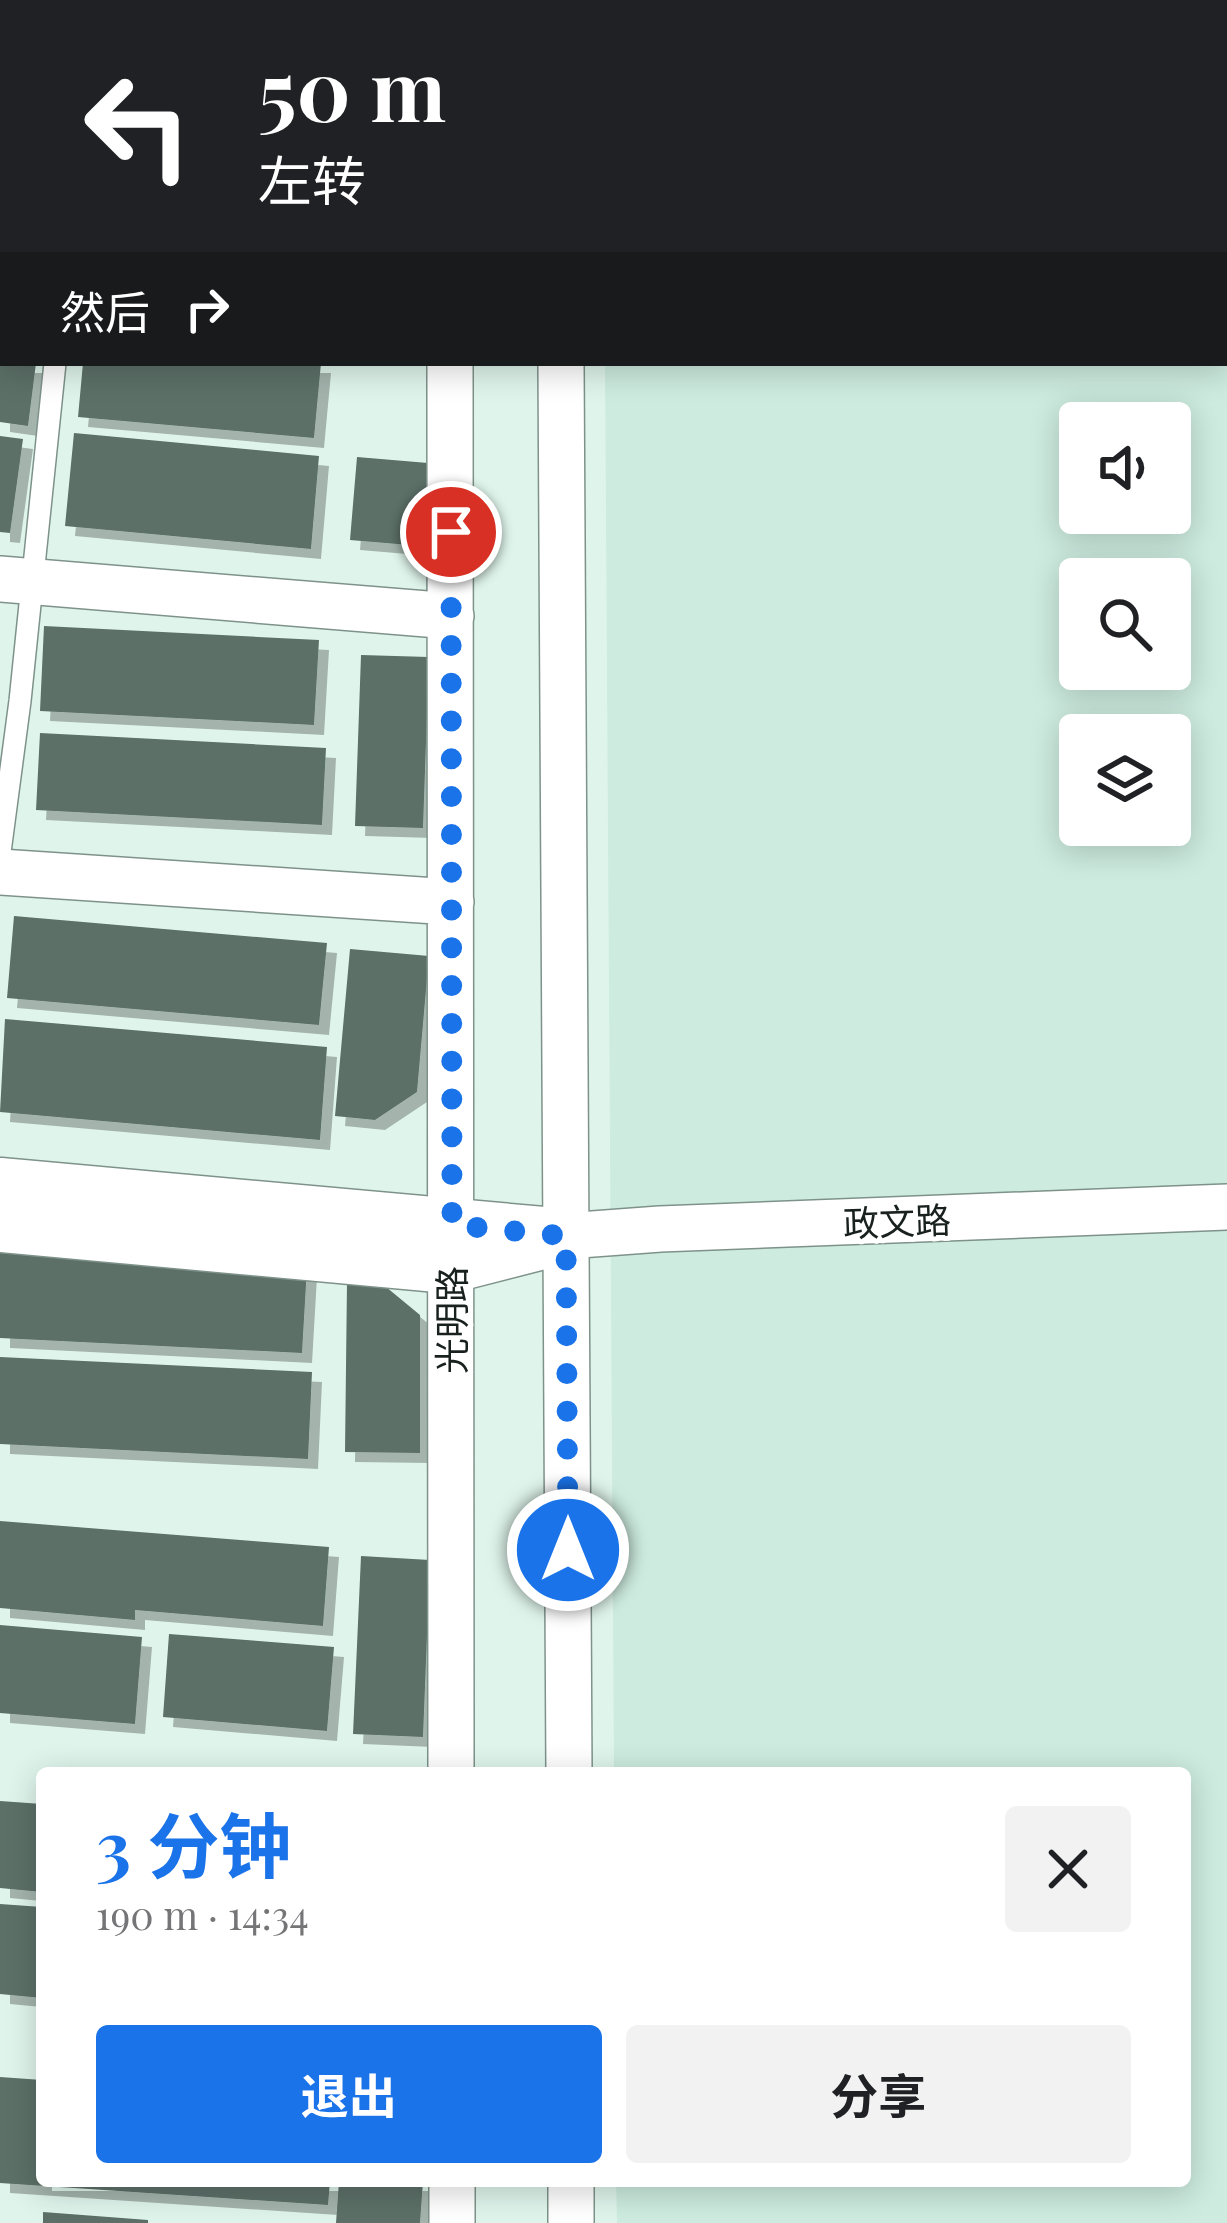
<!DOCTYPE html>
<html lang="zh">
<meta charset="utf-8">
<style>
body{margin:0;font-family:"Playfair Display","Noto Sans SC",serif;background:#f2f2f2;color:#202124;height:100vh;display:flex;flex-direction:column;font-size:45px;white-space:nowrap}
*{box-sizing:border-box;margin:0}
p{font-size:39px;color:#757577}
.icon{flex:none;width:66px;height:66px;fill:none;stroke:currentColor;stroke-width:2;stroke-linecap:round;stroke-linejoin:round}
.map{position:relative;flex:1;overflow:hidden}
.side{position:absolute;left:36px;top:1767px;width:1155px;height:420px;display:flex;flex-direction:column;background:#fff;border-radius:12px;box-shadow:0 6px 30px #0003}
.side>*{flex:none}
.hud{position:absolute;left:0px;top:0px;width:1227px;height:366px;box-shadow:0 6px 30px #0003;background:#202124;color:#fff;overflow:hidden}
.buttons{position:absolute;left:1059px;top:402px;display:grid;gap:24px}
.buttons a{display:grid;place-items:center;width:132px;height:132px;border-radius:12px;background:#fff;box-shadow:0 6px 30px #0003;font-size:60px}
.pin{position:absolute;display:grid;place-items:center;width:102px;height:102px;color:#fff;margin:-51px;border:6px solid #fff;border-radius:50%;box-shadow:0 3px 12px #0007}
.me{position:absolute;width:132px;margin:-66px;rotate:0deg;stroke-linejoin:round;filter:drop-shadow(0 0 9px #0008)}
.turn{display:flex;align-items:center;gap:42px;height:252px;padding:0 60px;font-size:54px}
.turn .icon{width:156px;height:156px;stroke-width:2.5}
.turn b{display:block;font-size:84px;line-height:102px}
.then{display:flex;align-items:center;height:114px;padding:0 60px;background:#0003;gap:24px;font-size:45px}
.round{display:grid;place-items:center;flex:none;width:126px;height:126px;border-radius:12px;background:#f2f2f2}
.headline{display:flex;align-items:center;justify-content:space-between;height:204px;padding:0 60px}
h1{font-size:72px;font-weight:700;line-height:90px;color:#1a73e8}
.primary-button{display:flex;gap:24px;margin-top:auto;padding:24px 60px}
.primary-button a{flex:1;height:138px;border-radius:12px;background:#1a73e8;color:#fff;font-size:48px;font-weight:700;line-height:138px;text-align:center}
.primary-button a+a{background:#f2f2f2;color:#202124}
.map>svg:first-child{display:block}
</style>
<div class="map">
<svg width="1227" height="2223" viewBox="0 0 1227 2223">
<defs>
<filter id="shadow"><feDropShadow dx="10" dy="10" stdDeviation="0" flood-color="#0004"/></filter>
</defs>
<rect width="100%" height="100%" fill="#dff5ec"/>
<path fill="#cdebdf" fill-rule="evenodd" d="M603,0h624v2223h-610l-1,-42h569v-408h-571l-9,-1410h619v-360zM1080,423h90v90h-90zM1080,579h90v90h-90zM1080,735h90v90h-90z"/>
<path fill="#5c6f68" filter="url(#shadow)" d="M0,363h36l-8,63 -28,-4z
M83,363h238l-7,75 -236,-21z
M74,433l245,23 -8,93 -246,-23z
M0,436l23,3 -13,94 -10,-1z
M357,457l71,6 -7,83 -71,-6z
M44,626l275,14 -5,85 -274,-14z
M361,655l68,2 -6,171 -68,-2z
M40,733l286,15 -4,77 -286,-15z
M14,916l313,27 -8,82 -312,-27z
M350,949l79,7 -12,136 -42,28 -40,-4z
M5,1019l322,28 -7,93 -320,-28z
M0,1252l307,15 -5,86 -302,-15z
M347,1282h33l40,33v138l-75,-1z
M0,1357l312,15 -4,87 -308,-15z
M0,1521l329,26 -6,79 -188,-16v10l-135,-12z
M361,1556l69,4 -7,177 -70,-3z
M0,1625l142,12 -7,87 -135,-11z
M169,1634l165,13 -7,84 -164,-14z
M0,1801l42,3v88l-42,-4z
M0,1904l42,3v91l-42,-4z
M0,2077l42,3v101h288l-2,24 -328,-22z
M339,2181h84l-3,42h-84z
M43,2212l105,8v3h-105z"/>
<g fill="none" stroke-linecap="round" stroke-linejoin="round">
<g stroke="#7e928a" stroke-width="24">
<path id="service" d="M56,3l1,-3
M0,852l20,-151 35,-338"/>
</g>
<g stroke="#7e928a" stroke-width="48">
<path id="minor" d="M450,0v3
M558,0v3
M0,12l3,1
M1224,131h3
M0,290h3
M450,363l1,1410
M561,363l8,1410
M0,579l451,37
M0,872l451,30
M566,1236l94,-7 567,-22
M452,2181v42
M571,2181v42"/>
</g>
<g stroke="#7e928a" stroke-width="57">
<path id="tertiary" d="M0,1185l566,51 -117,30 -449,-41"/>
</g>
<use href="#service" stroke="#fff" stroke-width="21"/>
<use href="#minor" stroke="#fff" stroke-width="45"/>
<use href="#tertiary" stroke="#fff" stroke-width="54"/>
</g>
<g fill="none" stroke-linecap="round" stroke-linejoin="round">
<path stroke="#1a73e8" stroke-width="21" stroke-dasharray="0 37.8" d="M451,532l1,693 114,11 2,314"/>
</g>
<g text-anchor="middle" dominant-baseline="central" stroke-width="10" stroke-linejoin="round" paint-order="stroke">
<g font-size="36" fill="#19211e" stroke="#fff">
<text transform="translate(897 1220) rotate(-2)">政文路</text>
<text transform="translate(450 1320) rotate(-90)">光明路</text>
</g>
</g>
</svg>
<div class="buttons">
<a><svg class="icon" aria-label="sound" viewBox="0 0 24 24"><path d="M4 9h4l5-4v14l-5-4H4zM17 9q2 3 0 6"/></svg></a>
<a><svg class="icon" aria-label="search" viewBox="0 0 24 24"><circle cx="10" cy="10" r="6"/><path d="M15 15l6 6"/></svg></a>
<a><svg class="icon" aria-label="layers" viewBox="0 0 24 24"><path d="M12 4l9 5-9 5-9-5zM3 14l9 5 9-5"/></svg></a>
</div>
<div class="pin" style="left:451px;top:532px;background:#d93025"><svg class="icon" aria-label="arrive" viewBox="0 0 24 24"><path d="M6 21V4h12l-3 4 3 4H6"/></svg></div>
<svg class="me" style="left:568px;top:1550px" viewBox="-20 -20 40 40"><circle r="17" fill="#1a73e8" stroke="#fff" stroke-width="3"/><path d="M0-11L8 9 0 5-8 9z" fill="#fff"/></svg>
<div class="hud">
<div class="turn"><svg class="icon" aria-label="left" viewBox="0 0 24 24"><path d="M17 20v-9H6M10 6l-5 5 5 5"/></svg><div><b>50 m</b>左转</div></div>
<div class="then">然后<svg class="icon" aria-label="right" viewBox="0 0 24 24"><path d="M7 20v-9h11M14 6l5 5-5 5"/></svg></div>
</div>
<section class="side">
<div class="headline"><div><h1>3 分钟</h1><p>190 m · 14:34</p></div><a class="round"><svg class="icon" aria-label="close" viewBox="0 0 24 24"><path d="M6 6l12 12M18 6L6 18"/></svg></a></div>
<div class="primary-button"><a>退出</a><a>分享</a></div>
</section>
</div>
